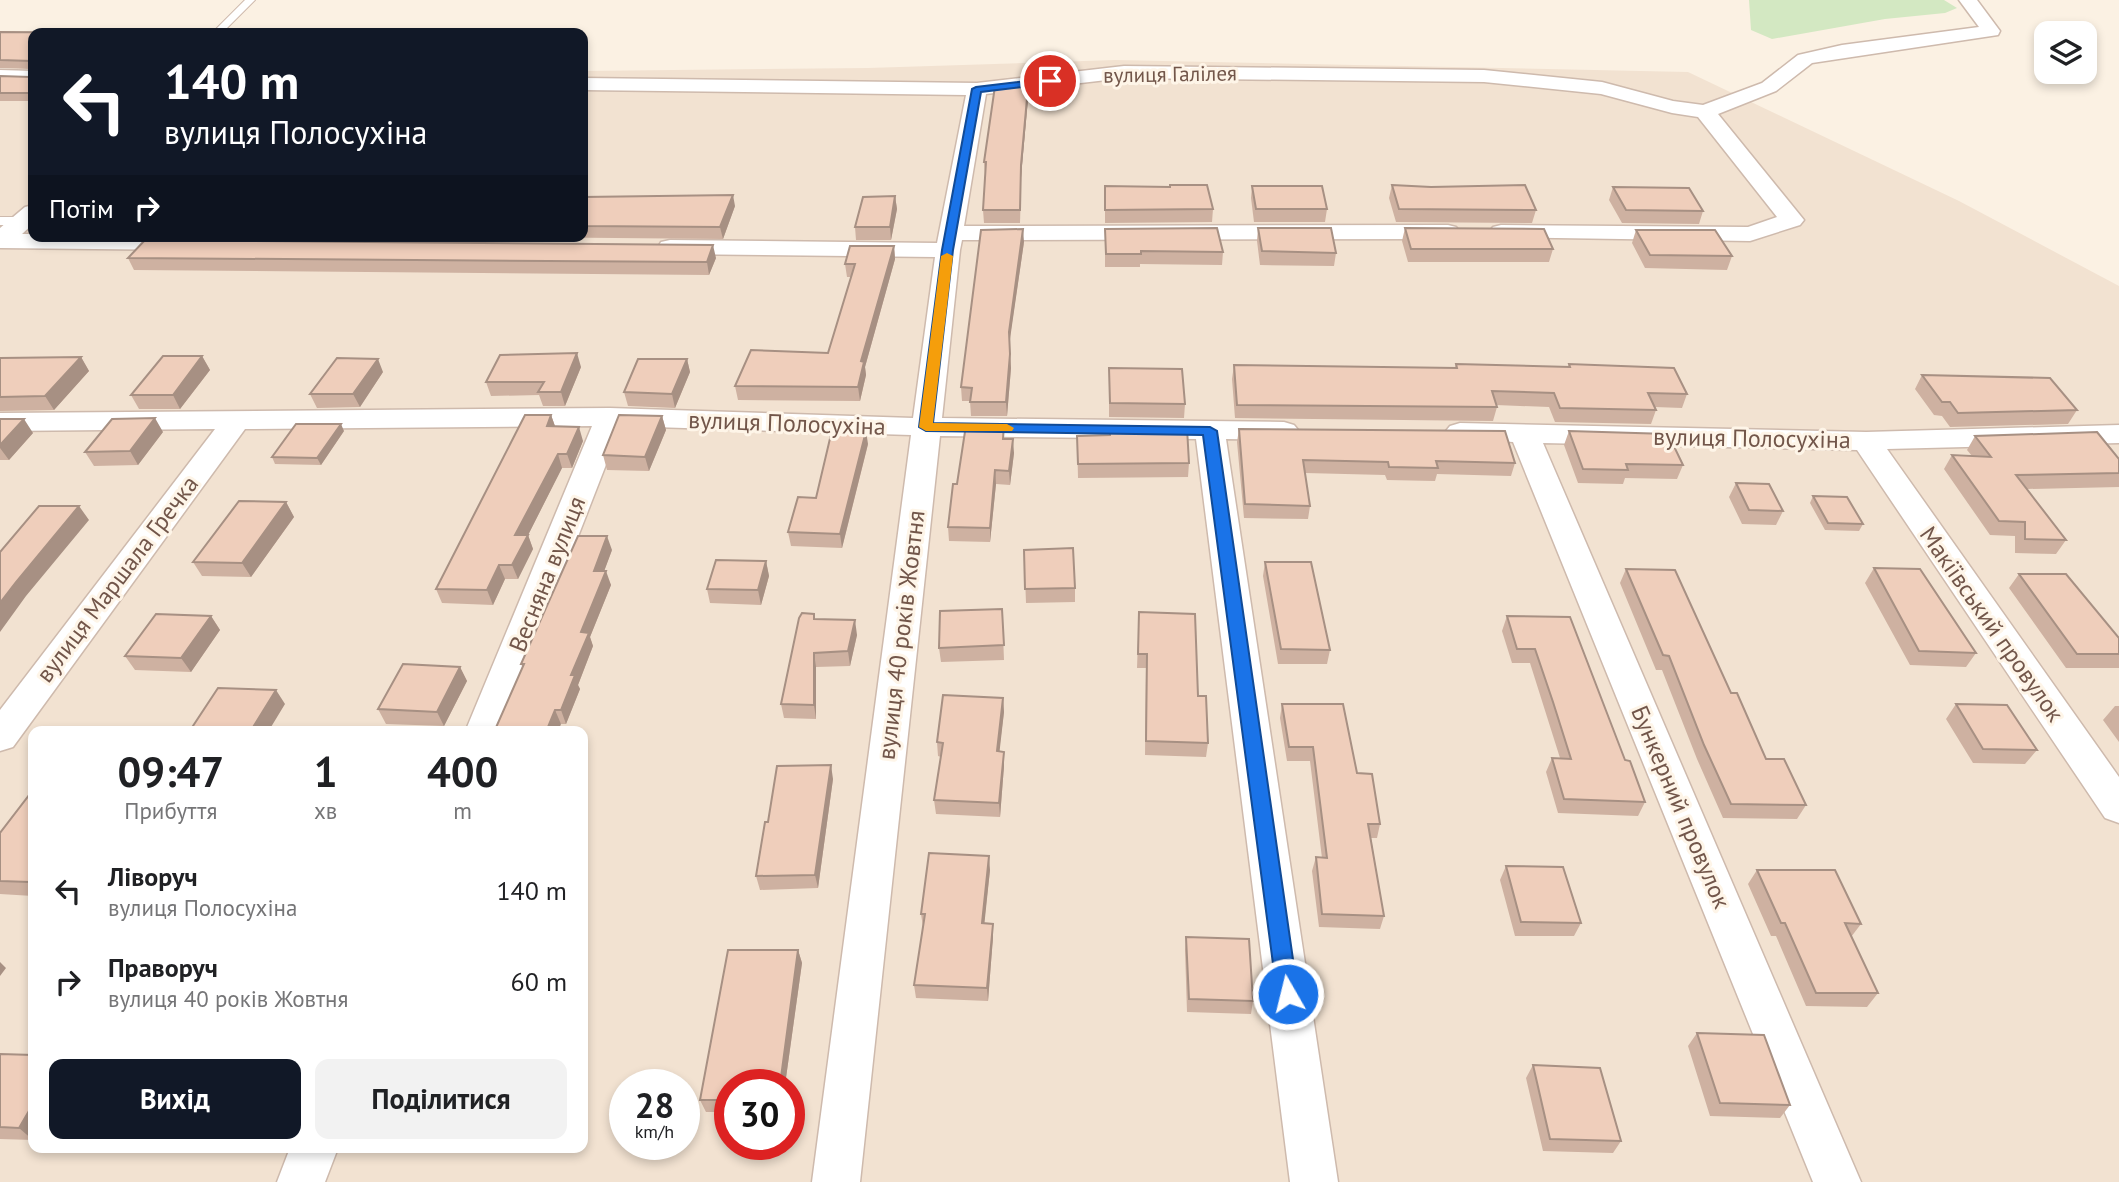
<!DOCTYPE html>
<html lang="uk">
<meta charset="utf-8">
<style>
body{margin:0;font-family:"PT Sans",sans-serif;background:#f2f2f2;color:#202124;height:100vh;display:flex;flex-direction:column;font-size:26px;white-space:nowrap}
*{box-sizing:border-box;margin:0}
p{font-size:23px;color:#757577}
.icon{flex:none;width:38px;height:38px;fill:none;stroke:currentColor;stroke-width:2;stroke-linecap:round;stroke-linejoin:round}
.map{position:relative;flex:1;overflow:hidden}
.details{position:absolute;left:28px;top:726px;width:560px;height:427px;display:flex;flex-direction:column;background:#fff;border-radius:14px;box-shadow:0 4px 10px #0003}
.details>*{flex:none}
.hud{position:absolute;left:28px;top:28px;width:560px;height:214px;border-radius:14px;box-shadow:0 4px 10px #0003;background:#111827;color:#fff;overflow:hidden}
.tools{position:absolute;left:2034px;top:21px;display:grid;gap:14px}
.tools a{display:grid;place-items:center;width:63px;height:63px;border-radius:14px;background:#fff;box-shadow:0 4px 10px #0003;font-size:35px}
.speed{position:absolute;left:609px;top:1069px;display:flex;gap:14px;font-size:35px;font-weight:700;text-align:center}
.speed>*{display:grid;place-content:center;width:91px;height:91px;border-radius:50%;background:#fff;box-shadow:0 4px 10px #0003;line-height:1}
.speed small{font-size:18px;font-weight:400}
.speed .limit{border:10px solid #d22;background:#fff;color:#111}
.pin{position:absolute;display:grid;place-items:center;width:60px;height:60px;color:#fff;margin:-30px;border:4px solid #fff;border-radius:50%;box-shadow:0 2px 7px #0007}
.me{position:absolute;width:77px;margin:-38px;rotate:352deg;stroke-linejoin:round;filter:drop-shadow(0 0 5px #0008)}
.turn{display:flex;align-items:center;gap:24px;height:147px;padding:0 21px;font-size:32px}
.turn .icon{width:91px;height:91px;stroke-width:2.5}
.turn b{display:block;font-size:49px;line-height:60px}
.then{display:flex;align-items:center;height:66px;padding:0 21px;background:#0003;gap:14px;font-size:26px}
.eta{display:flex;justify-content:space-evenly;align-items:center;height:119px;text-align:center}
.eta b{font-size:42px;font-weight:700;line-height:49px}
.cta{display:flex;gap:14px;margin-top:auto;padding:14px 21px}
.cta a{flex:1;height:80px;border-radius:14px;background:#111827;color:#fff;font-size:28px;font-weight:700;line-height:80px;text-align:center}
.cta a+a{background:#f2f2f2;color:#202124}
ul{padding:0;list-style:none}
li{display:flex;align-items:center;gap:21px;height:91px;padding:0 21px}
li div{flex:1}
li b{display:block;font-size:26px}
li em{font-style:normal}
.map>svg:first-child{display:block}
</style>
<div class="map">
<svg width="2119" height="1182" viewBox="0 0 2119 1182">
<rect width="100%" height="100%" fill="#fbf1e3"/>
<path fill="#f2e2d1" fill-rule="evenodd" d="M1115,60l573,12 271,129 160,85v896h-2119v-1105h33v159h550v-165l285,-3zM33,732h550v416h-550zM625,1085h59v59h-59zM730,1085h59v59h-59z"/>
<path fill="#d3e8c2" d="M1749,0h195l13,8 -12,5 -60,6 -113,20 -21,-9z"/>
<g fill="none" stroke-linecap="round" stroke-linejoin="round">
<g stroke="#cebaad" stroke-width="2">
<path id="service" d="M245,0h10l-33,33h-10z
M0,217h23l6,4 -6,4h-23z"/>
</g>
<g stroke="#cebaad" stroke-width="3">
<path id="minor" d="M1959,0h18l23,31 -2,4 -186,28 -36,28 -58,23 86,106 -4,5 -50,16 -257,-4 -4,-5 4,-5 8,-2 247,2 29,-10 -79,-100 -26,-4 -71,-19 -117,-12 -360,-4 -138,16 -22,132 484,-1 8,2 4,5 -4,5 -8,2 -486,1 -2,10 -18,168 342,4 10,3 5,6 -5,6 -10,3 -58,-1 112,743h-48l-94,-743 -256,-3 -80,746h-48l99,-747 -290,-9 -119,306h-37l127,-306 -347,3 -232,318 -13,4v-41l215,-281 -215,2v-18l610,-5 303,10 22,-161 -265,-3 -9,-2 -3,-5 3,-5 9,-2 267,3 29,-148 -383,-5v-12l394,5 147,-17 360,4 118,12 71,19 30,4 59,-22 36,-28 44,-10 137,-18z
M0,70l33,1v12l-33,-1z
M33,205v19l-11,10h11v2h158l7,2 3,5 -3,5 -9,2 -189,-2v-20l25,-21z
M1460,423l406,9 253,-7v18l-232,6 232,328v46l-14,-5 -248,-368 -314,-7 318,739h-48l-300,-740 -63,-4 -5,-6 5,-6z
M290,1148h48l-13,34h-48z"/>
</g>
<use href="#service" fill="#fff" fill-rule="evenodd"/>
<use href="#minor" fill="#fff" fill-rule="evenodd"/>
</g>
<path fill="#ceb1a1" d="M0,32l33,1v68h-33v-25l30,1v-8l-30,-1z
M1028,99l-7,78 -1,46h-36l-1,-13 2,-36 -1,-12z
M1392,185l144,25 -4,13 -136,-1 -7,-24z
M1105,186l108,23 -1,13 -107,1z
M1252,186l75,23 -2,13h-71l-3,-24z
M1613,187l90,24 -4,13 -77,-1 -13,-23z
M895,196l2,13 -6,31h-35l-1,-13z
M583,197l152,9 -12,33 -319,-3h179z
M1258,228l78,25 -2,13 -74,-1 -3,-24z
M1405,228l148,21 -4,13h-141l-6,-21z
M1105,229l118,23 -1,13 -82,-1v3h-35z
M1636,230l96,26 -5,14 -82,-2 -13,-25z
M1024,242l-15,101 2,25 -4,48h-36l-1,-15h-8l-1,-14z
M894,246l1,13 -30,108 1,8 -6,26 -122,-1 -3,-14 93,-33 23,-76h-4l-2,-13z
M128,258h588l-7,17 -575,-5z
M202,356l8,14 -30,39h-41l-8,-14z
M81,357l8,14 -35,39 -54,1v-53z
M687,359l3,13 -15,36 -47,-2 -4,-14z
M1456,364l112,3 1,-3 118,30 -5,14 -27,-1 1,3 -5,14 -96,-2 -6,-15 -53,-2 1,2 -4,14 -258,-3 -3,-39 2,-14 221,3z
M581,367l-16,39h-22l-4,-11 -48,1 -5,-14z
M1109,368l76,36 -1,14 -75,-1z
M383,372l-23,35 -43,1 -7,-14z
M1922,375l155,35 -9,14 -118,3 -8,-11 -8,-1 -19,-26z
M551,415l4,11 28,15 -11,27h-10l-34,67 5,14 -15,30h-13l-12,26 -51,-2 -6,-14z
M662,416l4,14 -17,41 -42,-1 -4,-15z
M0,419l33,14 -24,27h-9z
M1239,429l276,34 -4,13 -74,-2 -2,7 -48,-1 -2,-5 -80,-2 5,33 -2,13 -64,-1 -7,-76z
M344,431l-23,34 -46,-1 -3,-7z
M1569,431l114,34 -6,14 -52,-1 -2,6 -45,-1 -14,-38z
M163,432l-25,33 -44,1 -9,-14z
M1077,436l112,27 -1,14 -110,1z
M1975,436l144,23v28l-92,2 39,51 -10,14 -41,-1v-17l-25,-1 -46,-66 8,-14 20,1 -5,-6z
M1005,439l9,14 -4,32 -14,-1 -6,58 -41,-1 -1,-14 9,-43z
M868,444l-26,104 -51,-2 -3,-14 28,-34z
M1736,483l47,28 -7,14 -34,-1 -13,-27z
M1813,496l50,28 -4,7 -34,-1 -15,-27z
M286,502l8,15 -43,60 -49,-1 -9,-14z
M612,550l-8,21 7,14 -21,52 3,9 -15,39 2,4 -14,35h-5l-38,-56 -2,-4z
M1024,550l51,38v14l-49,1z
M766,561l3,15 -8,29 -51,-2 -3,-14z
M1265,562l65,88 -3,14h-49l-15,-88z
M1874,568l102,85 -10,14 -56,-2 -45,-82z
M1626,569l105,124 35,66 40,46 -9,14 -74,-1 -26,-59 -35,-89h-6l-36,-87z
M2019,574l100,64v30h-53l-57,-80z
M1002,609l2,51 -63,2 -2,-14z
M1139,612l59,84 10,47 -2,14 -61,-2 1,-87h-9z
M211,616l9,14 -29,42 -56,-2 -10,-14z
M1507,616l63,1 55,143 20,42 -7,14 -80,-3 -12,-41 6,-14h8l-30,-95h-18l-10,-32z
M815,619l42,16 -7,31 -34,1v52l-32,-1 -3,-14z
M460,667l7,14 -23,45 -58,-2 -8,-15z
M1003,698l1,14 -5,39 5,1v14l-4,51 -64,-3 -2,-14 7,-43 -3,-1 -1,-14z
M1282,704l75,69 23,51 -3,14h-6l13,78 -4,13 -61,-2 -7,-56 4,-14 6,1 -12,-97h-23l-7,-43z
M1956,704l81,46 -12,14 -52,-1 -27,-44z
M2115,706h4v36l-16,-22z
M833,779l-15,109 -58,2 -4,-14 12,-54z
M33,790v106l-33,-2v-61z
M1506,866l75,57 -7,13h-59l-15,-56z
M990,870l-6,53 9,1v13l-5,64 -72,-3 -2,-13 9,-58 -2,-13z
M1757,870l104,54 -10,13 27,56 -11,14 -61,-1 -30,-70h-5l-23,-52z
M1186,937l67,64 -2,13 -64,-2 -2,-62z
M798,950l4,13 -17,122h-55v27h-24l-6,-12z
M1697,1033l93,72 -10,13 -70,-2 -22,-70z
M0,1054l33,1v85l-33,-1z
M1533,1065l88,76 -8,12 -70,-2 -17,-73z"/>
<path fill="#a79083" d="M1028,87v12l-7,78 -1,46 1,-58z
M733,195l2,11 -12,33 -3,-12z
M895,196l2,13 -6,31 -1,-13z
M1023,229l1,13 -15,104v-14z
M713,245l3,13 -7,17 -2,-13z
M894,246l1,13 -30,108 1,8 -6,26 -2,-14 3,-26z
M577,353l4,14 -16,39 -4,-14z
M1010,354l1,14 -4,48 -1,-14z
M202,356l8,14 -30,39 -7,-14z
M81,357l8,14 -35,39 -9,-14z
M378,359l5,13 -23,35 -7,-13z
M687,359l3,13 -15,36 -3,-14z
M551,415l5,14 -9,-3z
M662,416l4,14 -17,41 -4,-14z
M155,418l8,14 -25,33 -8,-14z
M24,419l9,14 -24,27 -9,-12v-3z
M341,424l3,7 -23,34 -4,-7z
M579,427l4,14 -11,27 -5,-14z
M866,431l2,13 -26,104 -2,-14z
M1013,439l1,14 -4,32 -1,-14z
M558,454l4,14 -41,81 -6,-14z
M995,470l1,14 -6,58v-14z
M286,502l8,15 -43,60 -9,-14z
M79,506l10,14 -63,76 -26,36v-29l16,-21z
M528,535l5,14 -15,30 -6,-14z
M607,536l5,14 -13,35 -5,-14z
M766,561l3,15 -8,29 -3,-15z
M499,565l6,14 -12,26 -6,-15z
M606,571l5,14 -21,52 3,9 -15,39 2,4 -14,35 -5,-14 10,-35 10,-43z
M211,616l9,14 -29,42 -10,-14z
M855,620l2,15 -7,31 -2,-15z
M814,653l2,14v52l-2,-14z
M460,667l7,14 -23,45 -7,-14z
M276,690l9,14 -17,28h-18z
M1003,698l1,14 -6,53 -1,-14z
M555,710l6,14 -3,8h-12z
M1004,752v14l-4,51 -1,-14z
M831,765l2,14 -15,109 -3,-13z
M989,856l1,14 -7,67 -1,-14z
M993,924v13l-5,64 -1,-13z
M798,950l4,13 -17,122h-5z
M0,962l6,6 -6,8z
M33,1104v36l-14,-12z"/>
<path fill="#efcebb" stroke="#a79083" stroke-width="2" d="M0,32l182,1h-149v60h-33v-17l30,1 1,-16 -31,-1z
M995,86l33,1 -7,78 -1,45h-37l3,-48h-2z
M1170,185h37l6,24 -108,1v-24l65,1z
M1392,185l39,2 94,-2 11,25 -137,-1z
M1252,186h70l5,23h-71z
M1613,187l76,1 14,23 -77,-1z
M733,195l-13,32 -137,-1v-29z
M895,196l-5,31h-35l8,-30z
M1217,228l6,24 -82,-1v3h-35l-1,-25z
M1258,228h73l5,25 -74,-2z
M1405,228l139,1 9,20h-142z
M1023,229l-14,103 1,22 -4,48h-36l2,-14 -11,-1 20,-157z
M1636,230h79l17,26 -82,-1z
M145,240l568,5 -6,17 -579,-4z
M850,246h44l-33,115 3,1 -6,25 -123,-1 16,-36 77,3 27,-89h-10z
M577,353l-16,39h-23l6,-10h-58l14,-27z
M163,356h39l-29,39h-42z
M81,357l-36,39 -45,1v-39z
M337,358l41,1 -25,35h-43z
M638,359h49l-15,35 -48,-2z
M1456,364l114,3 -1,-3 105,4 13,26 -39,-1 8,17 -96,-2 -6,-15 -62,-2 5,16 -260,-2 -3,-40 223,3z
M1109,368l73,1 3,35 -75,-1z
M1922,375l128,3 27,32 -119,3 -8,-11h-8z
M525,415h26l-4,11 32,1 -12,27h-9l-43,81h13l-16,30h-13l-12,25 -51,-1z
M619,415l43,1 -17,41 -42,-2z
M155,418l-25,33 -45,1 27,-33z
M0,419h24l-24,26z
M296,424h45l-24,34 -45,-1z
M966,425h38l-1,14h10l-4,32 -14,-1 -5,58 -42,-1 5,-43h4z
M1110,427l77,1 2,35 -111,1 -1,-28 33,-1z
M1239,429l266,2 10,32 -79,-2 2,7 -49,-1 -1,-5 -85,-2 7,46 -65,-2z
M832,430l34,1 -26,103 -52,-2 10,-35 18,1z
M1569,431l99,3 15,31 -57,-1 2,6 -45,-1z
M2097,432l22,27v14l-103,2 50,65 -41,-1v-17l-26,-1 -47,-66 39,2 -16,-21z
M1736,483l33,1 14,27 -34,-1z
M1813,496l34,1 16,27 -35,-1z
M239,501l47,1 -44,61 -49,-1z
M39,506h40l-63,76 -16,21v-51z
M578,536h29l-13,35h12l-25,61 8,1 -18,42h4l-14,35h-6l-9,22h-52l30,-68h-3z
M1073,548l2,40 -50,1 -1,-39z
M716,560l50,1 -8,29 -51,-1z
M1265,562h46l19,88 -49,-1z
M1874,568l46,1 56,84 -57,-2z
M1626,569l49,1 56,123h6l29,66h18l22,46 -75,-1 -27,-59 -35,-89 -6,-1z
M2019,574h47l53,64v16h-42z
M1002,609l2,36 -65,3 1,-37z
M1139,612l56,2 3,82h8l2,47 -62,-2 1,-87h-9z
M802,613l12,1v5l41,1 -7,31 -34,2v52l-33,-1 18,-86z
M156,614l55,2 -30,42 -56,-2z
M1507,616l63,1 55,143 5,1 15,41 -81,-3 -12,-41 19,1 -18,-57 -18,-53h-18z
M403,664l57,3 -23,45 -59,-3z
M218,688l58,2 -26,42h-61z
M943,695l60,3 -6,53 7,1 -5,51 -65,-3 9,-57 -6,-1z
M1282,704h61l14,69 15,1 8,50h-12l16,92 -62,-2 -6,-57 11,1 -14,-111h-24z
M1956,704l51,1 30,45 -54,-1z
M831,765l-16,110 -59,1 9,-54h3l9,-56z
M33,790v88l-3,4 -30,-1v-48z
M929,853l60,3 -7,67 11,1 -6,64 -73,-3 11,-71h-4z
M1506,866l57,1 18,56 -60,-1z
M1757,870h78l26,54 -16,-1 33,70h-62l-31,-70h-4z
M1186,937l63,2 4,62 -64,-2z
M728,950h70l-18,135h-50v15h-30z
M1697,1033l67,2 26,70 -70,-2z
M0,1054l33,1v49l-14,24 -19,-1z
M1533,1065l67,3 21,73 -71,-2z"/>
<path fill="#1a73e8" stroke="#114b97" stroke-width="2" d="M1050,78l4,1v4l-73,9 -28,158 -20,173 277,4 7,4 81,563 -3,7 -7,3 -8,-3 -3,-7 -74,-559 -277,-4 -7,-4 23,-177 30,-161 4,-2z"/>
<path fill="#f59e0b" d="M947,253l6,3 -20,167 74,1 7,4 -2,3h-86l-7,-4 22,-171z"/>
<g text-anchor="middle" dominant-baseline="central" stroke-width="6" stroke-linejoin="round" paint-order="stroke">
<g font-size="21" fill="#72564a" stroke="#fef5e8">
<text transform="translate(1170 74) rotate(-1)">вулиця Галілея</text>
</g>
<g font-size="24" fill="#72564a" stroke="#fef5e8">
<text transform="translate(787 423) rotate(2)">вулиця Полосухіна</text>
<text transform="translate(1752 438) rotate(1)">вулиця Полосухіна</text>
<text transform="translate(547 574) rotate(-68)">Весняна вулиця</text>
<text transform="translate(117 579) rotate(-53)">вулиця Маршала Гречка</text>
<text transform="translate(1992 624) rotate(55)">Макіївський провулок</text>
<text transform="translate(901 635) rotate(-83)">вулиця 40 років Жовтня</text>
<text transform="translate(1681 807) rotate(67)">Бункерний провулок</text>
</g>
</g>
</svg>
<div class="tools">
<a><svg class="icon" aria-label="layers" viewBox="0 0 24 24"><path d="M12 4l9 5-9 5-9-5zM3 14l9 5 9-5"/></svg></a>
</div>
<div class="speed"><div>28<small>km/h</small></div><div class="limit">30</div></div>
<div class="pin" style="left:1050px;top:81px;background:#d93025"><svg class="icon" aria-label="arrive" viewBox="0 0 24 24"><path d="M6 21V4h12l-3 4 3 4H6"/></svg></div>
<svg class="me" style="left:1288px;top:994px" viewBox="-20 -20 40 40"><circle r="17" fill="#1a73e8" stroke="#fff" stroke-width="3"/><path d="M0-11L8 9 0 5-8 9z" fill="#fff"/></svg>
<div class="hud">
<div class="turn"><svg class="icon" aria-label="left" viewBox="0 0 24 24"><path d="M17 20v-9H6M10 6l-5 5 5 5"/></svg><div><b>140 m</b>вулиця Полосухіна</div></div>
<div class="then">Потім<svg class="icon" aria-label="right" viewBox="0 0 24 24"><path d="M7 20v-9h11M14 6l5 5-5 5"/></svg></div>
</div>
<section class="details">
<div class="eta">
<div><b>09:47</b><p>Прибуття</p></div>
<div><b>1</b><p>хв</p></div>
<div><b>400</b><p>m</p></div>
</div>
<ul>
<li><svg class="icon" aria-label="left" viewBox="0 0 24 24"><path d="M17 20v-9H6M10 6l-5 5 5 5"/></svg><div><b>Ліворуч</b><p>вулиця Полосухіна</p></div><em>140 m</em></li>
<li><svg class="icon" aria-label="right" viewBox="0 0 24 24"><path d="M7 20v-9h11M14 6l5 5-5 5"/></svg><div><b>Праворуч</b><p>вулиця 40 років Жовтня</p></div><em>60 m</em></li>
</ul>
<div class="cta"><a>Вихід</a><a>Поділитися</a></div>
</section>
</div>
